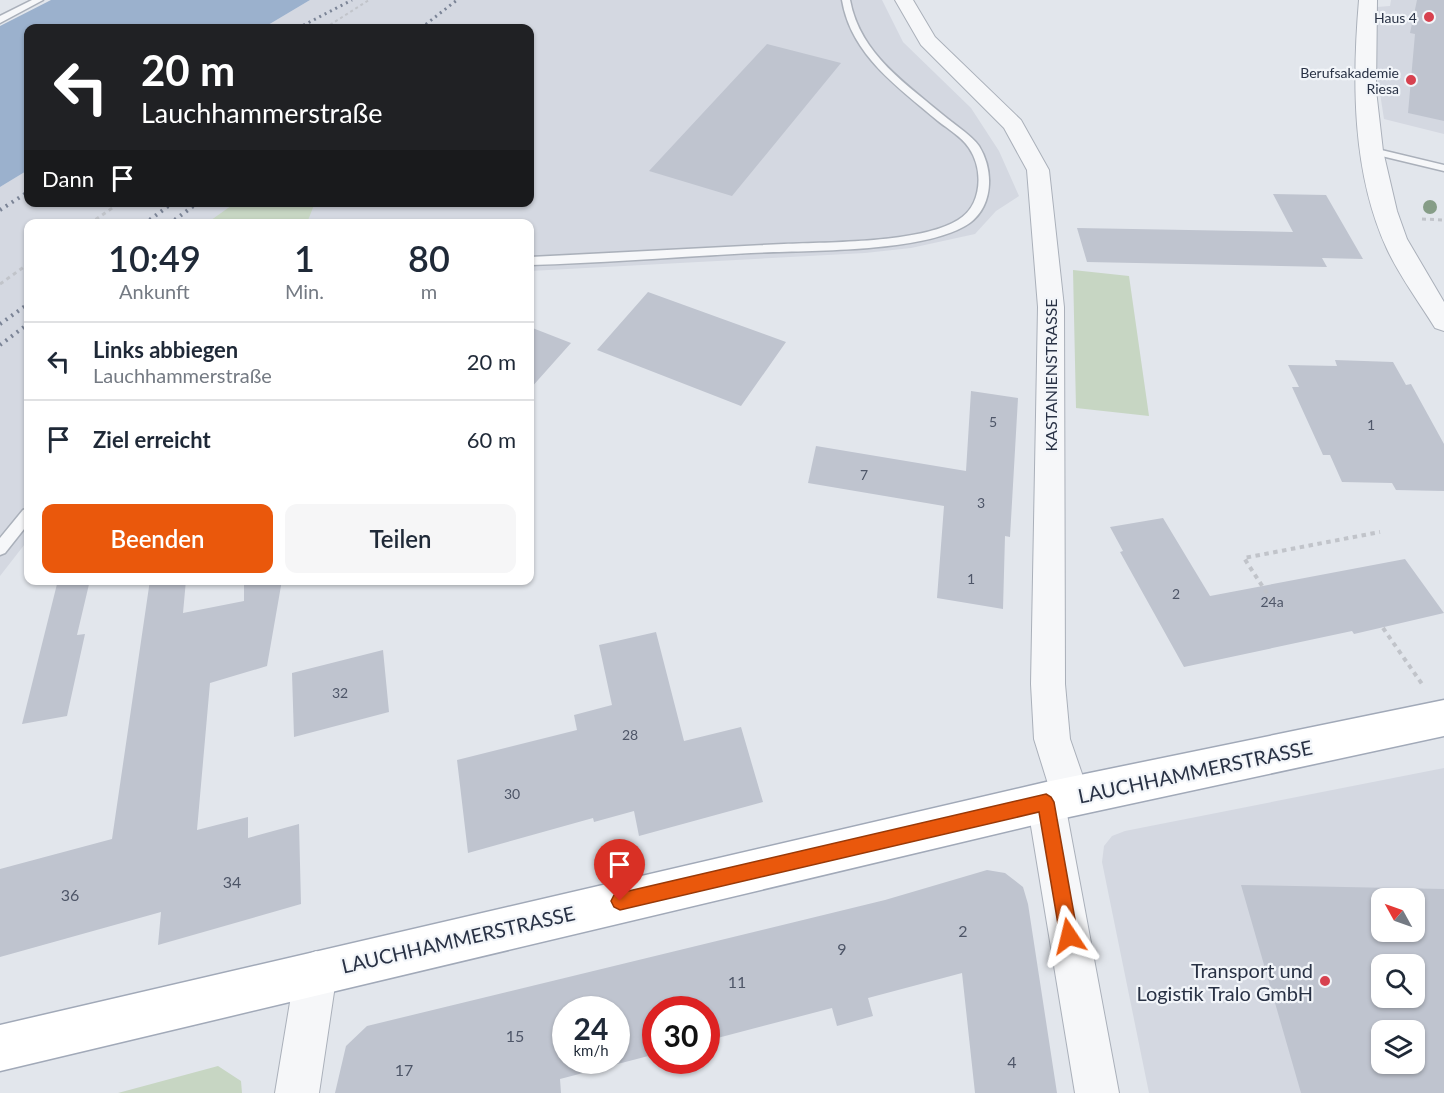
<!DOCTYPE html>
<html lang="de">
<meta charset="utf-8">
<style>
body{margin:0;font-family:Lato,sans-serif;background:#f6f6f7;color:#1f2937;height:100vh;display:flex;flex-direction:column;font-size:22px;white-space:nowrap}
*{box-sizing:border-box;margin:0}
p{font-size:20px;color:#747a83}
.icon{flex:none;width:33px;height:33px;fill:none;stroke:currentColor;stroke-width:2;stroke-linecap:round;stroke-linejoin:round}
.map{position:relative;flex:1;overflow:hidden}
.details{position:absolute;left:24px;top:219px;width:510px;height:366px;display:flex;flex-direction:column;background:#fff;border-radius:12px;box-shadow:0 2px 4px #0004}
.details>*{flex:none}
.top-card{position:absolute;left:24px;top:24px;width:510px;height:183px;border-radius:12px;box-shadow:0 2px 4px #0004;background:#202124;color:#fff;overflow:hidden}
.needle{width:39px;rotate:310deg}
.buttons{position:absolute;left:1371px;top:888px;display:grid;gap:12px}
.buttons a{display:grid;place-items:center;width:54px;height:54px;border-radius:12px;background:#fff;box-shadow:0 2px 4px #0004;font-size:30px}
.speed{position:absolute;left:552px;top:996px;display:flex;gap:12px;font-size:30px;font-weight:700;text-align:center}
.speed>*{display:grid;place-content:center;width:78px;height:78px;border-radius:50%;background:#fff;box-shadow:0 2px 4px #0004;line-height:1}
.speed small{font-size:15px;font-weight:400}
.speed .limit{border:9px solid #d22;background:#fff;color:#111}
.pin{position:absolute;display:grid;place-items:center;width:51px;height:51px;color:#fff;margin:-62px -26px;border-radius:50% 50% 50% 0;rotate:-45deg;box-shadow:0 0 6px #0007}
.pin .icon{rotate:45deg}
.me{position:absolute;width:66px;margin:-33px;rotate:350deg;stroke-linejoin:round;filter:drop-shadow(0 0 4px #0008)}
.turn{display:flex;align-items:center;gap:21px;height:126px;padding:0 18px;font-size:27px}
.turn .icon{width:78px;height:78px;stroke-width:2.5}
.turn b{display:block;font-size:42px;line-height:51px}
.then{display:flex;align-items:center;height:57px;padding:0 18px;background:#0003;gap:12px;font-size:22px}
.eta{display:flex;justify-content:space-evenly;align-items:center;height:102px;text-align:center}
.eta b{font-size:36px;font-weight:600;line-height:42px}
.primary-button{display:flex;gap:12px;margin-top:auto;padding:12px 18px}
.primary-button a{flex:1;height:69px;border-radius:12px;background:#ea580c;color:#fff;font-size:24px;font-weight:600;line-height:69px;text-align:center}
.primary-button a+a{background:#f6f6f7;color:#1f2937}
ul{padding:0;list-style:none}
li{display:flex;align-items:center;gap:18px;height:78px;padding:0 18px;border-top:2px solid #e0e1e3}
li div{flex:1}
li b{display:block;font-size:22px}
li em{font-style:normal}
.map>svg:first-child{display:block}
</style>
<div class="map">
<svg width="1444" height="1093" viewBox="0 0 1444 1093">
<rect width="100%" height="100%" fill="#e2e6ec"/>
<path fill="#d4d8e1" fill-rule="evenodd" d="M310,0h572l21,42 68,66 28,43 20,45 -23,15 -21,23 -64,14 -46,5 -335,18v-47h-502v316l-28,36v-389l28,-17v32h502v-174h-267z
M1391,0h53v134l-60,-15 -12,-78 5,-34 13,-1z
M1444,768v325h-295l-47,-231 2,-16 8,-10 13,-5zM1382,898h32v34h-32zM1382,964h32v34h-32zM1382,1030h32v34h-32z"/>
<path fill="#c7d6c3" d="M308,203l6,2 -7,18h-100l28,-20z
M1073,270l56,6 20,140 -73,-8z
M218,1066l23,15 1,12h-124z"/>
<path fill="#9bb1cd" d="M51,0h259l-47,28h-235v142l-28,17v-161z"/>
<path fill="#bfc4cf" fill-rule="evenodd" d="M1417,0h27v121l-36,-8 7,-79 -5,-1z
M767,44l74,19 -109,133 -83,-25z
M1273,194l53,1 37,64 -41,-1 5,9 -240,-5 -10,-34 216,4z
M648,292l138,50 -45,64 -144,-56z
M530,327l41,16 -41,46z
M1335,360l58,2 13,23 5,-1 33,60v47l-48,-1 -4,-7 -50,-1 -12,-27h-7l-31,-68h7l-11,-22 49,1z
M971,391l47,7 -8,139 -5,-1 -2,73 -66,-11 7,-92 -136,-23 8,-37 150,25z
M1163,518l47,78 195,-37 39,54 -90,21 -2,-3 -168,36 -64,-115 3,-1 -13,-24z
M58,580h32l-13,55 8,-1 -18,82 -45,8z
M150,580h36l-3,33 61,-12v-21h38l-15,86 -57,17 -13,147 51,-13v21l51,-14 2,80 -143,41 3,-33 -161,45v-88l112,-30z
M656,632l28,109 57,-14 22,75 -124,34 -5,-25 -40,11 -1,-4 -125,35 -11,-93 120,-30 -3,-15 38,-10 -13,-60z
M383,650l6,62 -95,25 -2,-64z
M987,870l18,3 18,14 5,17 29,189h-82l-13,-120 -94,25 5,18 -36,10 -5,-18 -126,33v-31h-50v44l-96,25 1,14h-226l11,-47 21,-20 518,-126zM566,1010h50v50h-50z
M1241,885l203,4v204h-143zM1382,898h32v34h-32zM1382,964h32v34h-32zM1382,1030h32v34h-32z"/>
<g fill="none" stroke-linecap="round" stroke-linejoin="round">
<g stroke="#aab0ba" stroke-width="3">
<path id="service" d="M32,0h11l-43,23v-7z
M842,0h8c10,55 58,85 98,119 10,8 24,17 31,27 16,26 14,64 -14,80 -47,27 -158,24 -214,27 -74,4 -148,10 -221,12v-8c85,-4 169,-9 254,-13 45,-2 137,-1 174,-24 24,-14 26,-50 11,-72 -7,-11 -21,-19 -31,-27 -40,-34 -87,-66 -96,-121z
M1373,148l71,17v6l-75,-18 -1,-2z
M28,508v16l-23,29 -5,2v-17l23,-28z"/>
</g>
<g stroke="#aab0ba" stroke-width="2">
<path id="minor" d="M895,0h18l22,37 86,83 28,50 15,137 1,377 5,55 20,58 -6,13 -13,6 -4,-2 52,279h-44l-48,-291 6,-13 15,-5 -14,-45 -3,-55 7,-377 -11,-137 -23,-42 -83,-83z
M1359,0h18l-1,90 7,61 14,60 10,28 37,63v29l-9,-3c-16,-26 -35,-51 -48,-79 -35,-76 -35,-167 -28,-249z
M316,951l15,6 6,15 -18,121h-44l20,-121 6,-15z"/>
</g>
<g stroke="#a1a9b8" stroke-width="3">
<path id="primary" d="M1444,700v36l-398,86 -1046,249v-46l1046,-243z"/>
</g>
<path stroke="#c1c4ca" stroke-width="2" stroke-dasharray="3 3" stroke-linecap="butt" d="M325,28l44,-28"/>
<path stroke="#c1c4ca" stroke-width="3" stroke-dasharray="4 4" stroke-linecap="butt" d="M1422,219l22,1
M89,224l32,-22
M0,284l28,-20"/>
<path stroke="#c1c4ca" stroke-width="4" stroke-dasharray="4.5 4.5" stroke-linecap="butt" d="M1272,601l-28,-43 136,-26
M1383,628l39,56"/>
<use href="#service" fill="#f6f7f9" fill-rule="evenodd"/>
<use href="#minor" fill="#f6f7f9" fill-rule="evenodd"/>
<use href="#primary" fill="#fff" fill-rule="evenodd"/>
<path stroke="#7b8496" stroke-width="3" stroke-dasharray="2 4" stroke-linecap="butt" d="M298,28l54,-28
M421,28l36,-28"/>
<path stroke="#7b8496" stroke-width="4" stroke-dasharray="2 5" stroke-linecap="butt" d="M0,210l28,-18
M144,224l30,-22
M169,224l30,-22
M0,324l28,-20
M0,345l28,-21"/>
</g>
<circle fill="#869d87" cx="1430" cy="207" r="7"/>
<path fill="#ea580c" stroke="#983908" stroke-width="1.5" d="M1046,794l5,3 3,5 24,134 -2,7 -7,2 -6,-2 -3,-7 -21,-124 -419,98 -6,-3 -3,-6 3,-6 6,-2z"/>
<g fill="#d7414f" stroke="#f2f5f9" stroke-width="2">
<circle cx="1429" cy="17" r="6"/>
<circle cx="1411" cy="80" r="6"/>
<circle cx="1325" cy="981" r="6"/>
</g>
<g text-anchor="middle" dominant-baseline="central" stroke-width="4.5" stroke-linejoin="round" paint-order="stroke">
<g font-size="14" fill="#293245" stroke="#f2f5f9" text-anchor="end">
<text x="1417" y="17">Haus 4</text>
<text x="1399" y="72">Berufsakademie<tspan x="1399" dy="16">Riesa</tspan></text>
</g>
<g font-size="14" fill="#4e5668">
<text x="993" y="421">5</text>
<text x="1371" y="424">1</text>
<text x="864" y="474">7</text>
<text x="981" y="502">3</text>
<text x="971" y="578">1</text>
<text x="1176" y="593">2</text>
<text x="1272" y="601">24a</text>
<text x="340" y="692">32</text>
<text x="630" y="734">28</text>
<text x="512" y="793">30</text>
</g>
<g font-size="16" fill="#293245" stroke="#f2f5f9">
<text transform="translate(1050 375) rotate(-90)">KASTANIENSTRASSE</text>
</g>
<g font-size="16" fill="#4e5668">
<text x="232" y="881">34</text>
<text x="70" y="894">36</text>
<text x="963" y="930">2</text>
<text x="842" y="948">9</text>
<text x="737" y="981">11</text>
<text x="515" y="1035">15</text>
<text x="1012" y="1061">4</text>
<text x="404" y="1069">17</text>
</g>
<g font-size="20" fill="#293245" stroke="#f2f5f9">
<text transform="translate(1195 771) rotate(-12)">LAUCHHAMMERSTRASSE</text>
<text transform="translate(458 939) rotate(-13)">LAUCHHAMMERSTRASSE</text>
</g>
<g font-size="20" fill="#293245" stroke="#f2f5f9" text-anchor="end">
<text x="1313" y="970">Transport und<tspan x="1313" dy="23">Logistik Tralo GmbH</tspan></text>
</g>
</g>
</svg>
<div class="buttons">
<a><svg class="needle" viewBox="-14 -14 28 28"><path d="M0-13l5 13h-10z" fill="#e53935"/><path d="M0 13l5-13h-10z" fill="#747a83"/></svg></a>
<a><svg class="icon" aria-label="search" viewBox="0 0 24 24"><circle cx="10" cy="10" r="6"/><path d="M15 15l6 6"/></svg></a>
<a><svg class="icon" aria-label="layers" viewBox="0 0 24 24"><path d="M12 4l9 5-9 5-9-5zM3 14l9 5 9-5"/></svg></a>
</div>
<div class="speed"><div>24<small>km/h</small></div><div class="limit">30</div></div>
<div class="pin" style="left:620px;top:901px;background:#d93025"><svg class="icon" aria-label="arrive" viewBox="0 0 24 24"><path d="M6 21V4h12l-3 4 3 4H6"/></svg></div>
<svg class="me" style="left:1069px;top:936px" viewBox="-20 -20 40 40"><path d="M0-17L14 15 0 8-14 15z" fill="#ea580c" stroke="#fff" stroke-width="4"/></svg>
<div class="top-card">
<div class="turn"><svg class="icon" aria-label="left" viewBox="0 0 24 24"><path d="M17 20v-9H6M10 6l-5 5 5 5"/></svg><div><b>20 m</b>Lauchhammerstraße</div></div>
<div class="then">Dann<svg class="icon" aria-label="arrive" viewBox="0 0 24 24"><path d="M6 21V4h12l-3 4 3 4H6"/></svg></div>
</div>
<section class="details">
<div class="eta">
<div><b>10:49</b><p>Ankunft</p></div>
<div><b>1</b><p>Min.</p></div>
<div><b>80</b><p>m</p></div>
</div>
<ul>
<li><svg class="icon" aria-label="left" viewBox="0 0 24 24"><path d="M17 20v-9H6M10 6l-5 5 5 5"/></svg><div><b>Links abbiegen</b><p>Lauchhammerstraße</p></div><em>20 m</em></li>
<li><svg class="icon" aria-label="arrive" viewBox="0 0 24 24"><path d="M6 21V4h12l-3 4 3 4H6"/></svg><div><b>Ziel erreicht</b></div><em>60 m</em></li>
</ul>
<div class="primary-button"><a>Beenden</a><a>Teilen</a></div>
</section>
</div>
